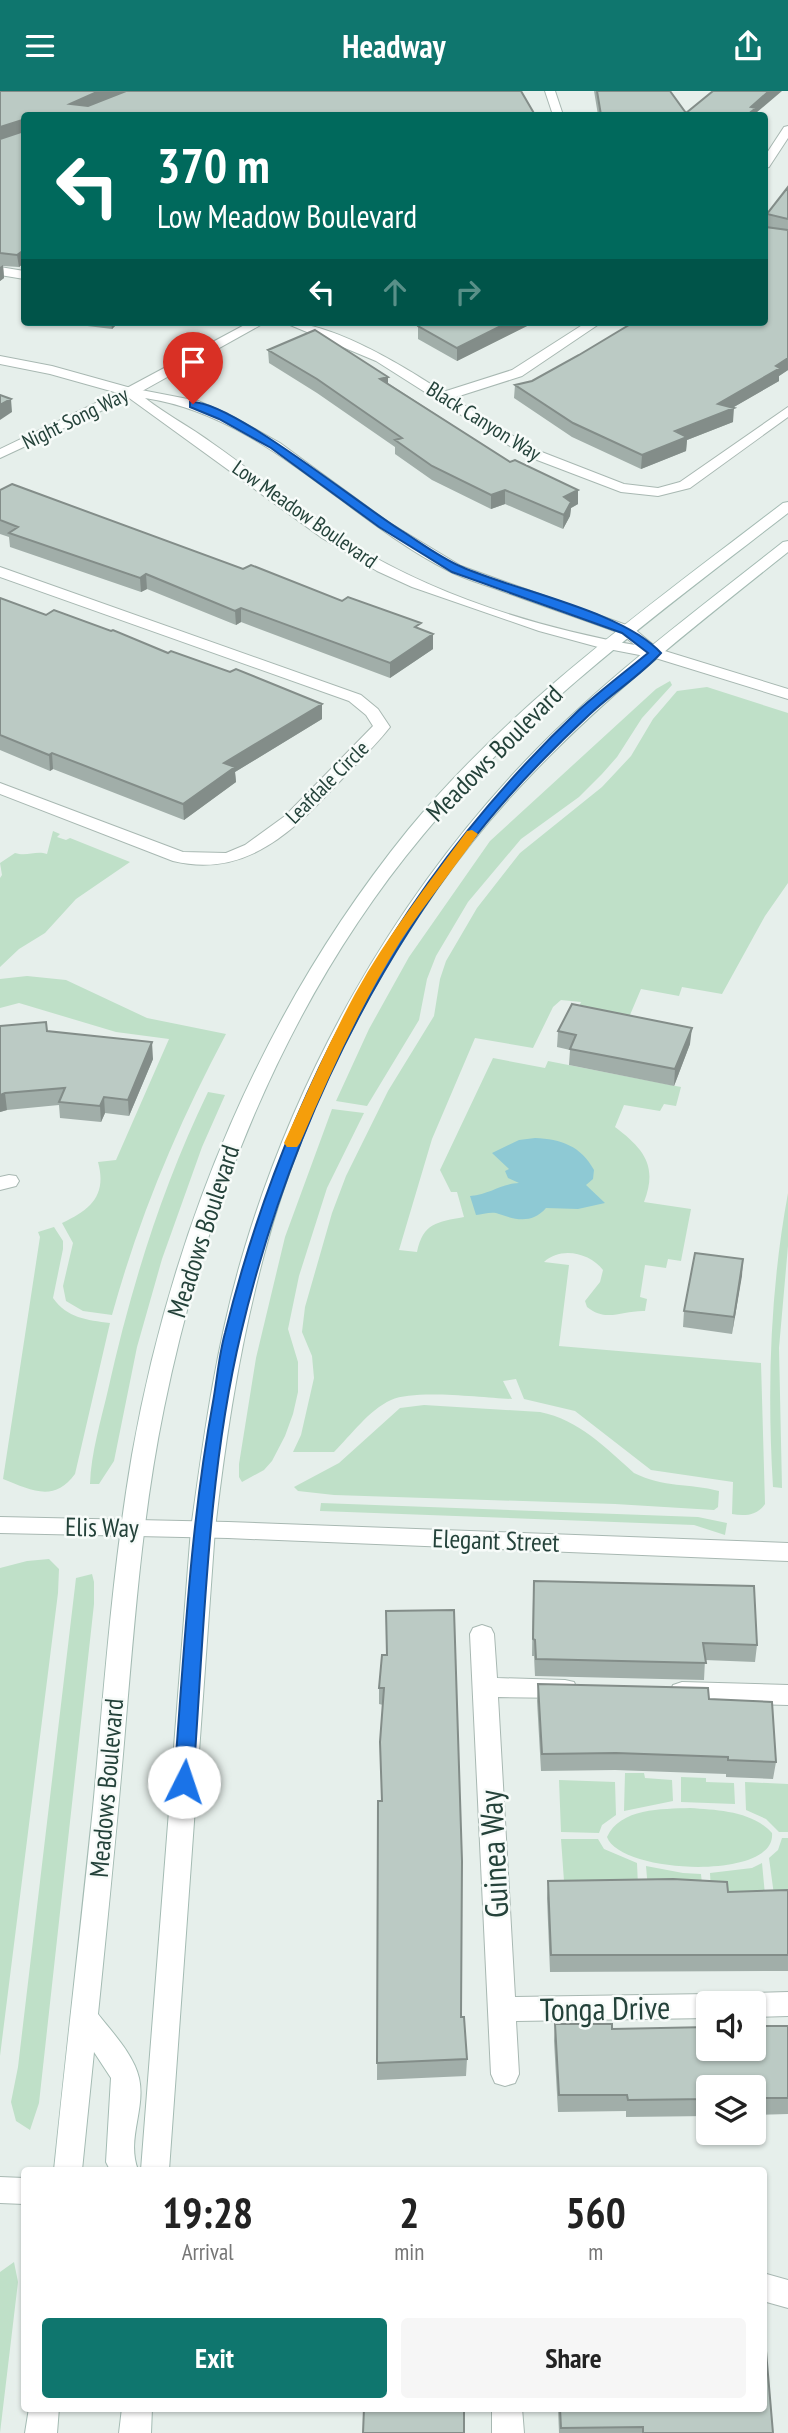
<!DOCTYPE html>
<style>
body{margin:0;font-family:"PT Sans Narrow",sans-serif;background:#f6f6f6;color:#222;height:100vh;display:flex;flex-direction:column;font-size:26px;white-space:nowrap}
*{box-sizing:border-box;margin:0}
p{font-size:23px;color:#767676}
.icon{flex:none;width:38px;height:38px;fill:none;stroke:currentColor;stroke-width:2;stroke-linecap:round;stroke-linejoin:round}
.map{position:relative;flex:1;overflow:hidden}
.details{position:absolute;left:21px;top:2076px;width:746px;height:245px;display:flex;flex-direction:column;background:#fff;border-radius:7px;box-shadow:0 2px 5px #0004}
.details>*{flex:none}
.hud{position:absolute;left:21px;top:21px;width:747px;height:214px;border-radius:7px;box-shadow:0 2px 5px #0004;background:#00695c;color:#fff;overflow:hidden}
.controls{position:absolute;left:696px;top:1900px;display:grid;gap:14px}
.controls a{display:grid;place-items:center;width:70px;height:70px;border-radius:7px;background:#fff;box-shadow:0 2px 5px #0004;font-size:35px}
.pin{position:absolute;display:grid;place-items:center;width:60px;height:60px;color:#fff;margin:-72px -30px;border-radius:50% 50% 50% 0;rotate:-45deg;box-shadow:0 0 7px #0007}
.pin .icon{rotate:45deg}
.me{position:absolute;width:77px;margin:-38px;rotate:4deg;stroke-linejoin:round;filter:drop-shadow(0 0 5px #0008)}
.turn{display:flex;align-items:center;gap:24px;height:147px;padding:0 21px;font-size:32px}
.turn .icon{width:91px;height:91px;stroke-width:2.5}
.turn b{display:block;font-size:49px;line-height:60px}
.lanes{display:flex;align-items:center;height:66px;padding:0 21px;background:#0003;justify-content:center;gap:35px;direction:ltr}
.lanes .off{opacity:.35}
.eta{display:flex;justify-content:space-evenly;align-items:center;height:119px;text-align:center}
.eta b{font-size:42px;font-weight:800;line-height:49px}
.cta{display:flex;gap:14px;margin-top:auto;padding:14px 21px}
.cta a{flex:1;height:80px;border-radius:7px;background:#0f766e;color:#fff;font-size:28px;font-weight:800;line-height:80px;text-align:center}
.cta a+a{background:#f6f6f6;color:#222}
header{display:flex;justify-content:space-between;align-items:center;height:91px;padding:0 21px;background:#0f766e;color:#fff;font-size:32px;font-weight:800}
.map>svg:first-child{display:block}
</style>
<header><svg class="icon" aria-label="menu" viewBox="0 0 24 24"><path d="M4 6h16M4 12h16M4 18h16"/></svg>Headway<svg class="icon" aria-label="share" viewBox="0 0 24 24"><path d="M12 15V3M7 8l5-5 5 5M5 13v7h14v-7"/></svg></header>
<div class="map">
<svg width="788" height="2342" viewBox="0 0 788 2342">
<rect width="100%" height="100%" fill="#e6efeb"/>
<path fill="#bfe0c8" d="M670,590l2,4 -30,33 -25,39 -15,17 -23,23 -58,42 -53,63 -32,54 -9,23 -8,41 -52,86 -31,-5 33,-72 40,-72 81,-116 166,-152z
M707,596l81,26v170l-23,33 -43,78 -40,-7 -3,9 -38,-7 -14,33 -50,-10 4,-10 -20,-2 -8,7 -20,41 -58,-10 -43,101 -33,111 18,2c6,-29 20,-30 47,-35l-7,-25h-6l-11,-22 53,-112 52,10 3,-7 133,26 -5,19 -12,-2 -4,7 -36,-6 -9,22c29,22 43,39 29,75l47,7 -10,52 -13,-2 -2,9 -21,-3 -5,32 7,2 -2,12c-22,-1 -39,12 -58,-4l-2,-6 15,-19 3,-12c-13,-17 -42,-24 -59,-8l25,3 -10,81 202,17 4,141c-8,12 -21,12 -33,10l1,-32 -82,-12 -76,-59 -51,-12 -8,-20 -13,2 9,18c-30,-1 -96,-10 -121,1 -22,10 -40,35 -57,52h-41l8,-17 13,-57 -2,-22 -10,-24 3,-25 27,-94 14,-37 42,-85 46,-75 6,-37 6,-18 31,-53 43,-55 82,-66 29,-31 22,-37 24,-28z
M53,740l7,3 -3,3 9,3 4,-2 60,24 -54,37 -31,34 -26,16 -19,18v-89l2,-3 -2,-12 15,-10c12,4 21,-3 32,1z
M27,885l39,4 81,38 79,16c-48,90 -87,183 -114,281l-29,-4 -17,-10 -3,-15 10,-43 -11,-20c29,-13 45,-28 36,-61l18,-2 53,-121 -53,-7 -97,-29 -19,5v-29z
M208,1001l17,3 -23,52 -40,112 -25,88 -23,114 -15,23h-9c1,-31 11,-64 18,-94 23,-103 54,-203 100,-298z
M332,1018l32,4 -37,75 -28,88 -11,53 10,33v30l-5,22 -8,22 -13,25 -8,9 -22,12 -3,-5v-13l17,-106 29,-121z
M788,1102v53l-9,102 3,140 -9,-1c-6,-99 -3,-196 15,-294z
M54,1136l9,14v8l-10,49c14,20 34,22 57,25l-35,151c-21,29 -44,16 -72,5l37,-242 -2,-5z
M424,1314l116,7c39,8 65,35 94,61 30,15 55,10 85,18l-1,16 -4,3 -99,-6 -281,-9 -36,-4 -4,-4 45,-24 61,-55z
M321,1412l377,14 29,6 -2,12 -31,-10 -374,-14z
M49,1468l10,10 -1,24 -58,463v-488l27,-7z
M92,1483l2,8v22l-55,499 -9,27 -14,-9 -5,-19 7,-35 58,-489z
M625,1682h19l1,5 27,2 1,21 -49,10z
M681,1686l25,1v4l28,1 1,21 -54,-2z
M559,1689l56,2 1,33 -14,10 -3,8 -38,-1z
M745,1691l43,2v48h-9l-13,-13 -20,-9z
M690,1717c28,2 62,3 82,25 5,48 -152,41 -165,4 13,-29 55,-28 83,-29z
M782,1747h6v57h-14l-5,-37 9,-8z
M561,1748h37l6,10 33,14 1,23 -73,9z
M762,1772l3,32 -54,-2 -1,-20 42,-5z
M646,1775l37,7 18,1 2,20 -55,-4z
M14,2171l4,20 -18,151v-161z"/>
<path fill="#8ec9d4" d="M535,1047c26,1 46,8 59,32l-1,9 -7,6 19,18 -27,6 -32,-1c-14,16 -30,12 -47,6 -6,-3 -16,0 -23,1l-6,-19c21,-2 30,-12 49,-13l-11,-5 -3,-7 4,-2 -17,-16 27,-13z"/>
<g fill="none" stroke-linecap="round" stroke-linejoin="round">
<g stroke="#a8b8b2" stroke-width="2">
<path id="service" d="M482,1534l9,3 3,6 3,44 68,2 9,2 3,7 -3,7 -9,2 -67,-1 17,300 194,-3 10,4 3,6h-13v14l-193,3 3,53 -4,9 -10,3 -10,-3 -4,-9 -21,-440 3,-6z
M682,1591l106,3v20l-106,-3 -9,-3 -3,-7 3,-7z
M788,1901v24l-34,1v-13h-13l3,-7 10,-4z
M492,2317h30l2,25h-32z"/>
</g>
<g stroke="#a8b8b2" stroke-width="2">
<path id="minor" d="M545,0h10l8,24h-10z
M788,35v12l-19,29 -4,1v-12l19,-29z
M0,176l24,4v8l-24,-4z
M250,231h16l-131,73 -135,63v-9l125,-60z
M283,231c49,0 119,43 160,70l69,-22 75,-48h15l-80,54 -69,22 81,51 90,35 34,4 22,-6 108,-75v10l-98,71 -32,8 -37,-4 -97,-37 -148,-94z
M0,476l361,128 17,14 12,18c-14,18 -32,35 -48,52 -47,50 -94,100 -169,82l-173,-67v-11l183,69 43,1 19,-8 40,-29 88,-90 -7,-11 -17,-14 -349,-124z
M655,557l133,41v10l-139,-43 -2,-3 2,-3z
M9,1084l7,1 3,5 -3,5 -16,4v-13z
M0,1426l228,5 560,21v18l-560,-23 -228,-5z
M0,2086l24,1v26l-24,-1z
M763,2182l25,7v28l-25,-7z"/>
</g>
<g stroke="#a8b8b2" stroke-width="2">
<path id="tertiary" d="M0,265l52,10 79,22 67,13 30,13 52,29 108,79 73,44 171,61 31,26 -8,5 -57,-11 -59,-16 -127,-44 -35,-16 -55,-33 -197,-143 -75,-21 -50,-10zM145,307c119,18 201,121 304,173 17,9 38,14 56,21 38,14 77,27 115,41l15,12c-97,-17 -201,-50 -285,-102 -48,-30 -92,-68 -138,-100 -22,-16 -45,-28 -67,-45z"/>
</g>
<g stroke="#a4bbb3" stroke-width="2">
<path id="secondary" d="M788,411v11c-128,99 -261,196 -365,322 -136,163 -217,367 -259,573 -21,102 -29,207 -38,311 -8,98 -18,196 -28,295 14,18 36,41 41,64 7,31 -13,61 -1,92h-28l-4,-8 5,-84 -17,-26 -12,118h-28c12,-121 27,-241 39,-362 11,-118 19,-236 39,-353 40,-226 130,-445 276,-625 105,-128 244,-226 375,-327z
M788,450v11c-89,71 -179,141 -258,224 -119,123 -221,309 -265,475 -25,92 -39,184 -50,278l-46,641h-28l50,-641c13,-95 26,-190 54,-282 53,-175 146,-341 270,-475 80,-87 176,-157 268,-230z
M29,2317h30l-2,25h-32z
M122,2317h30l-1,25h-32z"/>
</g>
<use href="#service" fill="#fff" fill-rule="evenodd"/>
<use href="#minor" fill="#fff" fill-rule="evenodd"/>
<use href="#tertiary" fill="#fff" fill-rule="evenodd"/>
<use href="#secondary" fill="#fff" fill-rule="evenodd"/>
</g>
<path fill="#a1aea9" d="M594,0h76l16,22h70v2h-158z
M24,24v148l-5,4 -16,-1 1,12 -4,3v-142z
M788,96v183l-9,6v5l-47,27 1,14 -46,18 -1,11 -45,18 -69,-32 -58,-39 1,-13 250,-63 1,-95 14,2 -14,-2 1,-13z
M71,231h48l-7,7 -41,-5z
M535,231l-78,39 -39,-22v-13z
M268,259l120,27v6l122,79 68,28v14l-7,4 -1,8 -7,13 -58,-25 -14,5 -59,-29 -37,-26v-7l-78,-54 -48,-30z
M0,399l342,111 91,33v15l-43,29 -149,-56 -5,3 -89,-36 -6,3 -131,-45 -1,-10 -9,-3z
M0,507l46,17 184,57 92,32v15l-87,53 1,10 -52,38 -131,-51 -3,2 -50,-21z
M0,935l47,5 106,28 -24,57 -24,-3 -4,9 -41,-4 -1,-13 -52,5 -7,2z
M558,940l132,13 -16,42 -105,-21 1,-15 -13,-3z
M743,1168l-11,75 -49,-7 1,-16z
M533,1507l224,47 -2,17 -50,-2 -1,20 -169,-4 -1,-20h-2z
M386,1564l75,362 6,42 -1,17 -89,4 1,-279h3l2,-96 -4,-1v-16z
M538,1593l171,15 67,63 -3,17 -47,-2v-3l-111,-4 -74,1 -4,-70z
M548,1790l180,11 60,-2v81l-238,1 -3,-74z
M555,1933l57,5 176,-3v88l-34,1v-27h-45v28l-83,1v-6l-68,1 -4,-71z
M558,2317h205l10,25h-214z"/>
<path fill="#838d89" d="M99,0h28l-57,24v-11z
M769,0h13l-26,22v2h-9l4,-8z
M22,29l1,12 -23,7v-12z
M24,159v13l-5,4 -2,-12z
M3,174l1,13 -4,3v-14z
M111,231h8l-7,7z
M509,231h26l-78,39v-13z
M788,267v12l-9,6v5l-52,30 7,-3 -1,14 -46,18 -1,11 -45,18 1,-14 33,-24z
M388,286v13l-8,-11z
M11,308l1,13 -12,8v-15z
M505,399v14l-14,5v-14z
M578,399v14l-7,4 -1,8 -7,13 1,-32z
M146,483l1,15 -6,3 -1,-14z
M241,517v14l-5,3 -1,-14z
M433,543v15l-43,29v-15z
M322,613v15l-87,53 1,10 -52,38 -1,-16 41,-41z
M52,662l1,16 -3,2 -1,-16z
M692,937l-2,16 -16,42 1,-17z
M152,951l1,17 -24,57 -1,-16z
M5,1002l2,17 -7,2v-17z
M104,1006l1,16 -4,9 -1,-16z
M743,1168l-1,17 -10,58 2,-17z"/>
<path fill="#bbcac4" stroke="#838d89" stroke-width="2" d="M0,0h99l-29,13 18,2 38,-15h395l14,24h-511v6l-2,-1 -22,7z
M597,0h73l16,22 27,-22h56l-18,16 5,1 -9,7h-146z
M24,40v119l-7,5 -17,-2v-114z
M788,96v32l-21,-5z
M765,133l1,3 22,3v128l-12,8 4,2 -62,36 16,4 -59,23 12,6 -45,18 -69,-32 -58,-38 17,-4 47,-26 55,-33h131z
M419,231h90l-52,26 -39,-22z
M315,239l73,47 -8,2 130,83 5,-2 63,30 -14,7 7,5 -7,13 -59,-25 -14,5 -59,-29 -37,-26 7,-2 -85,-59 -49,-29z
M0,304l11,4 -11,6z
M12,393l231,85 8,-4 91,36 6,-4 73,26 -6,4 18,7 -43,29 -149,-55 -6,3 -89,-37 -6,4 -131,-45 9,-6 -18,-7v-30z
M0,507l46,17 8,-5 57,21 2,-1 55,23 3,-2 59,21 6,-3 86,35 -98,59 11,4 -52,37 -131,-51 -3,2 -49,-20z
M572,913l120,24 -17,41 -105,-20 6,-14 -18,-4z
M46,931l1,9 105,11 -24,58 -24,-3 -4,9 -41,-4 6,-14 -60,5 -5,2v-69z
M695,1162l48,6 -9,58 -50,-6z
M534,1490l220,5 3,59 -54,-2 3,20 -170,-4 -1,-19 -2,-1z
M454,1519l8,251 -1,156h3l3,42 -90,4 1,-262h4l-2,-59 4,-54h-5l3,-33h5l-1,-44z
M538,1593l170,4 1,11 63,3 4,60 -48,-2v-3l-112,-4 -74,1z
M673,1788l54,3 1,10 60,-2v65h-237l-3,-74z
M555,1933h57v5l97,-2v22h45v-23h34v72h-34v-10h-45v11l-81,1 -1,-5h-68z
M763,2260h3l7,82h-130v-6l-82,1 -1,-20h203z
M364,2317h100v25h-101z"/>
<path fill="#1a73e8" stroke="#114b97" stroke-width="2" d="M190,311c39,-4 172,105 212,129 19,12 39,27 60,36 54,24 161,44 199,86 -21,23 -49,40 -72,62 -43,40 -86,85 -121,131 -110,145 -185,310 -227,487 -34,142 -37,303 -48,449l-3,6 -6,2 -7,-2 -3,-6c10,-127 16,-255 39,-380 4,-23 6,-47 12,-69 59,-239 174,-453 354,-623 22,-20 46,-38 69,-57l-26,-20 -170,-61 -73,-45 -108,-79 -52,-29 -29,-12z"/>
<path fill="#f59e0b" d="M472,739l6,4c-25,36 -54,71 -78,108 -40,64 -70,132 -100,201l-3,4h-10l-3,-4c23,-50 45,-101 71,-149 32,-58 73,-110 112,-163z"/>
<g text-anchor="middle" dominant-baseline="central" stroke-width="5" stroke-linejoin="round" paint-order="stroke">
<g font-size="21" fill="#24423a" stroke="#f7fbf9">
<text transform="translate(75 327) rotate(-26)">Night Song Way</text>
<text transform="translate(484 330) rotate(32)">Black Canyon Way</text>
<text transform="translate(305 423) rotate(35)">Low Meadow Boulevard</text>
<text transform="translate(327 691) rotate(-45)">Leafdale Circle</text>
</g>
<g font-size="26" fill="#24423a" stroke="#f7fbf9">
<text transform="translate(494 662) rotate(-45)">Meadows Boulevard</text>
<text transform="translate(203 1140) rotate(-72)">Meadows Boulevard</text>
<text transform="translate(102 1436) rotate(1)">Elis Way</text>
<text transform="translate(496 1449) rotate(2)">Elegant Street</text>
<text transform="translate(106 1697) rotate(-85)">Meadows Boulevard</text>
</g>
<g font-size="32" fill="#24423a" stroke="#f7fbf9">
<text transform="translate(493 1763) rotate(-93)">Guinea Way</text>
<text transform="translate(605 1917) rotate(-1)">Tonga Drive</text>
</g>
</g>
</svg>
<div class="controls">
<a><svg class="icon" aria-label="sound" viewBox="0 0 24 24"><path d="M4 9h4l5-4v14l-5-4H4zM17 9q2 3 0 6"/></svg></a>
<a><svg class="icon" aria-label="layers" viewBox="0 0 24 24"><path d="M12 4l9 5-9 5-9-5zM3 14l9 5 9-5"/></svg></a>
</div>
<div class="pin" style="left:193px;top:313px;background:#d93025"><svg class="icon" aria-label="arrive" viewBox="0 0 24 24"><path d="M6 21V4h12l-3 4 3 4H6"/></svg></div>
<svg class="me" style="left:184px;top:1691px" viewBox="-20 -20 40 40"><circle r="19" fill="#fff"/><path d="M0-13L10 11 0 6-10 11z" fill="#1a73e8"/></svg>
<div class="hud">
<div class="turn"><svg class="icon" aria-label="left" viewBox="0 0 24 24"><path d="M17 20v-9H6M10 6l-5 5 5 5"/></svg><div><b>370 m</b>Low Meadow Boulevard</div></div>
<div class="lanes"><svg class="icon" aria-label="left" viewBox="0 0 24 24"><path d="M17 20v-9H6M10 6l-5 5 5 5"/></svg><svg class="icon off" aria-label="ahead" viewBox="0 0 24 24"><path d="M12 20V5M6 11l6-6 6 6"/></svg><svg class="icon off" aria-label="right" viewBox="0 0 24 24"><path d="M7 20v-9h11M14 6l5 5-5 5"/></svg></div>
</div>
<section class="details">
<div class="eta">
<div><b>19:28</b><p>Arrival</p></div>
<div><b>2</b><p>min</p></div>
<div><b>560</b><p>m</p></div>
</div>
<div class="cta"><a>Exit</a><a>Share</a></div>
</section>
</div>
